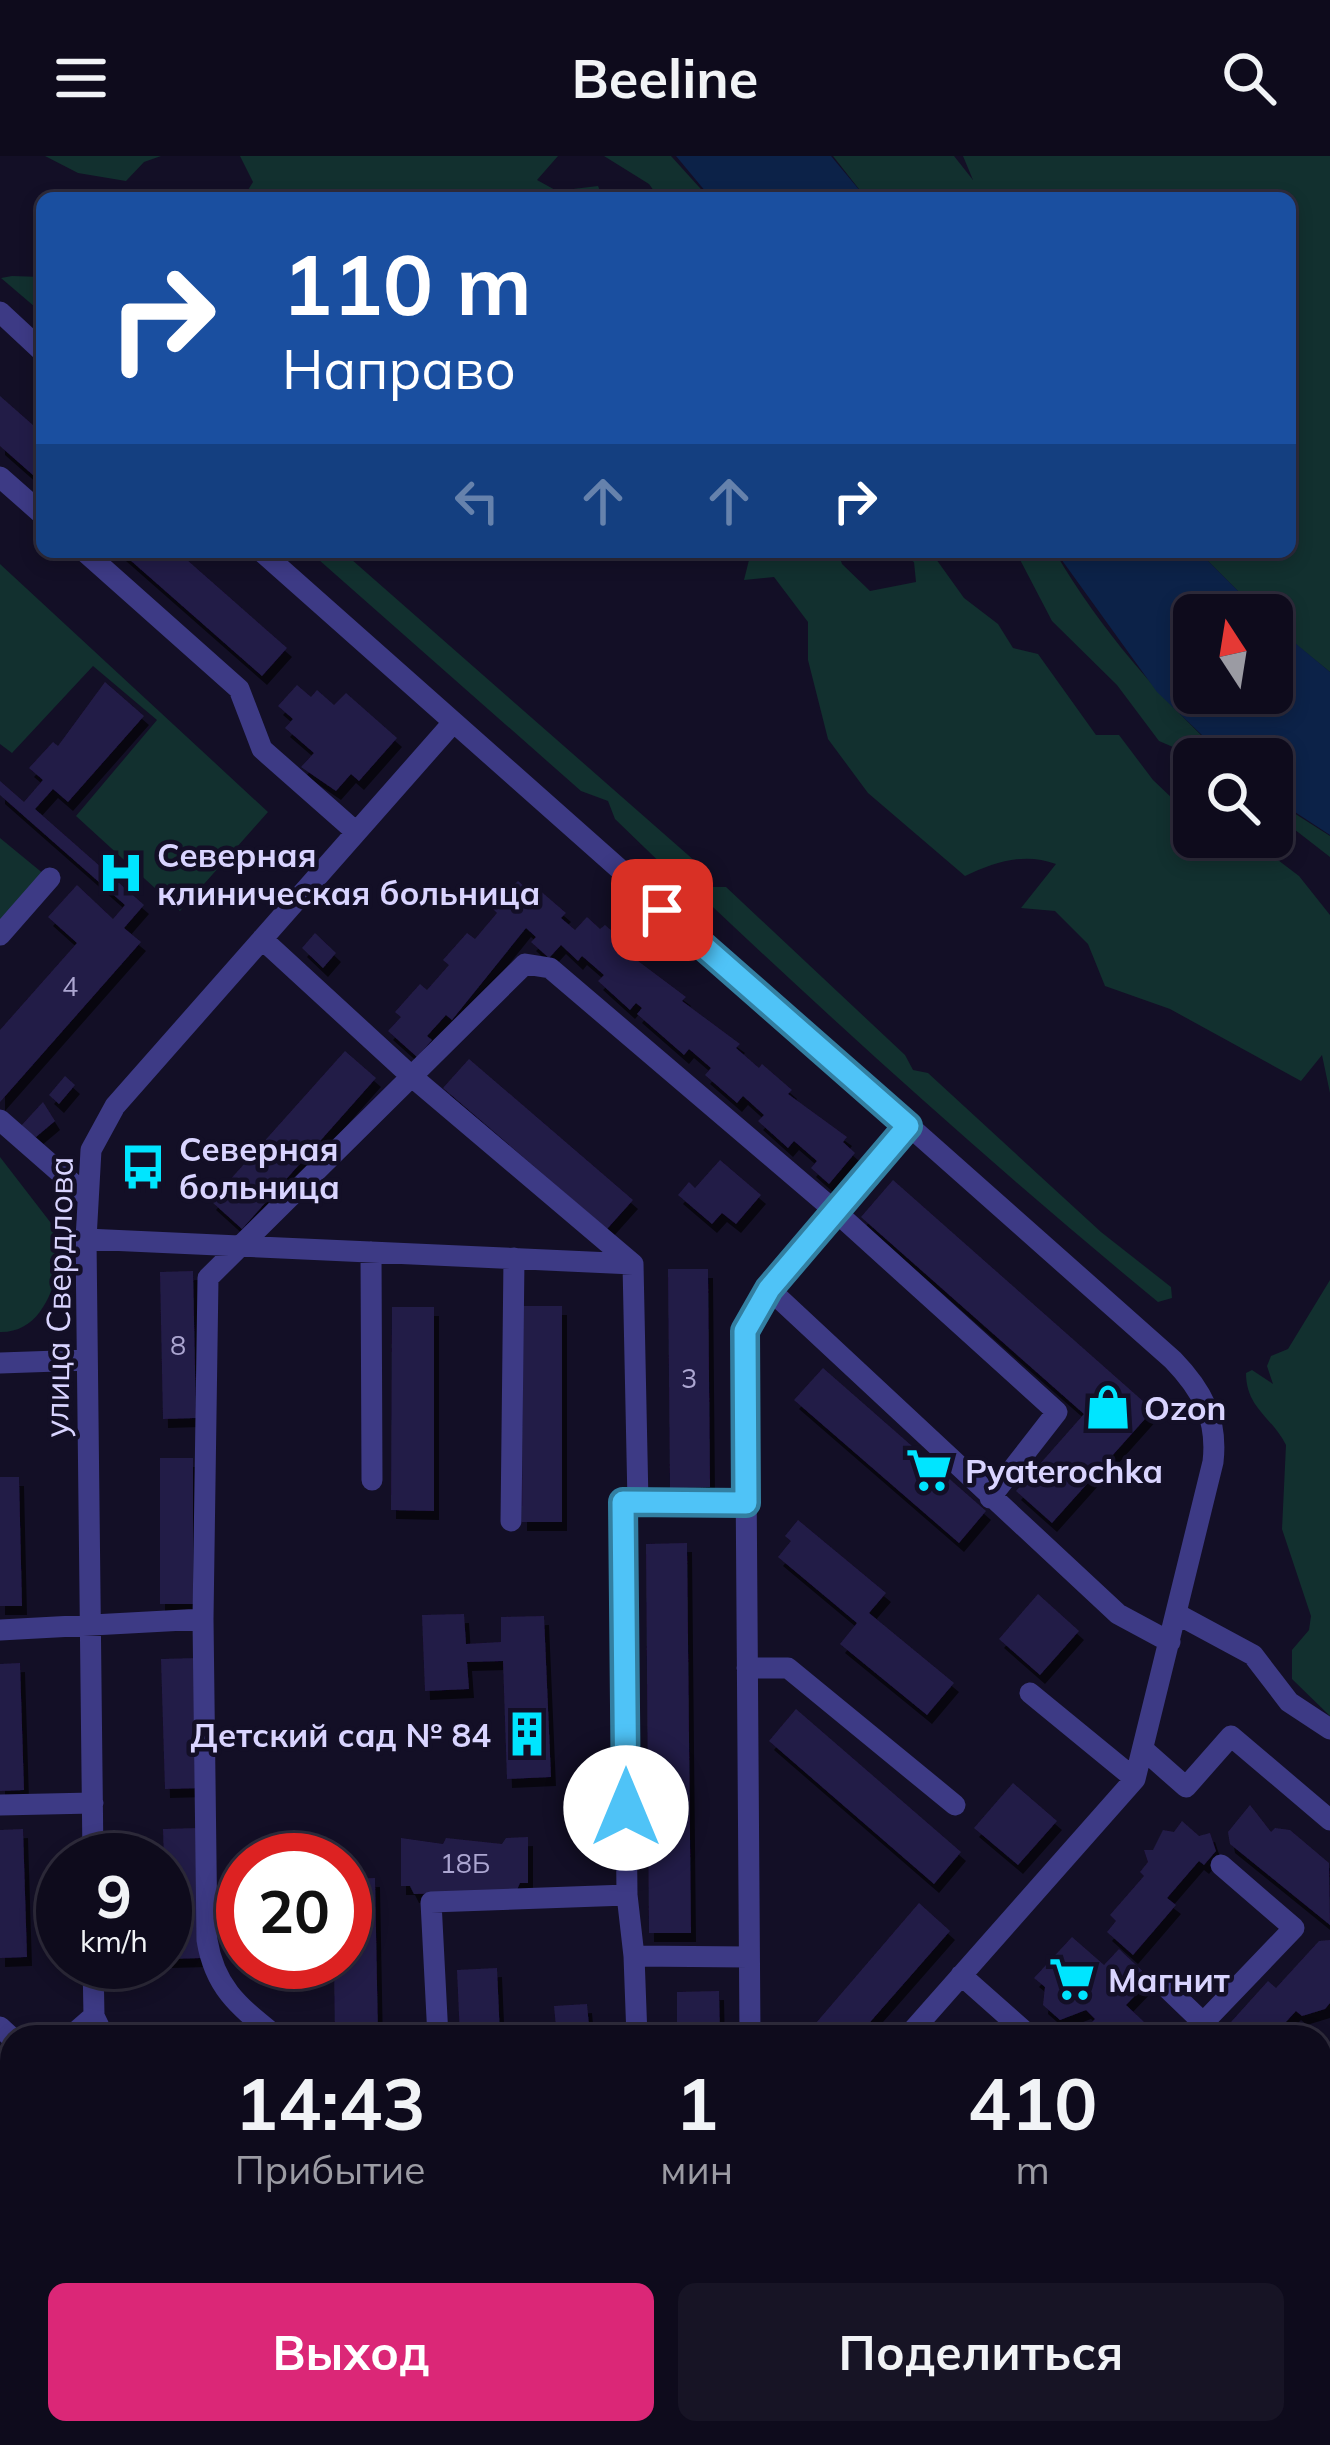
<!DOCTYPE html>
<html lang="ru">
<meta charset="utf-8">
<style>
body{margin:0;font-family:Mulish,sans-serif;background:#171425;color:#f1f3f6;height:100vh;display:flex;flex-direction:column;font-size:45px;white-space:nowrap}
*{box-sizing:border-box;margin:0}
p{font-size:39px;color:#9b9ba3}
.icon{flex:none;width:66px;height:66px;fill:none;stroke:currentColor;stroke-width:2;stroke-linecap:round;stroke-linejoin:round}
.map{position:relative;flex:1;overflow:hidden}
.panel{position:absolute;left:0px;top:1869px;width:1332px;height:420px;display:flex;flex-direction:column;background:#0e0b1c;border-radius:36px 36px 0 0;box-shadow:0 6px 18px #0003,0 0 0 3px #2e2b3b}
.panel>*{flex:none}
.guide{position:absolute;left:36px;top:36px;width:1260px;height:366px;border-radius:18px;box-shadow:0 6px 18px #0003,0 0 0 3px #2e2b3b;background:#1a4fa0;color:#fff;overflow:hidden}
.needle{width:78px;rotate:348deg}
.buttons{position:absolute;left:1173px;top:438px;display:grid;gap:24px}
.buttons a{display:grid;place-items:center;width:120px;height:120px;border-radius:18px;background:#0e0b1c;box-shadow:0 6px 18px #0003,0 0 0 3px #2e2b3b;font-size:60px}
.speed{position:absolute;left:36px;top:1677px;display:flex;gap:24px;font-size:60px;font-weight:700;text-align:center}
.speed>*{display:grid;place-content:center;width:156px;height:156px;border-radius:50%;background:#0e0b1c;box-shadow:0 6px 18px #0003,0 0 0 3px #2e2b3b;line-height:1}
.speed small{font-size:30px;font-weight:400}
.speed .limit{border:18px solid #d22;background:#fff;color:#111}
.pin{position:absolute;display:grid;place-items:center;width:102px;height:102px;color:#fff;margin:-51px;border-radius:24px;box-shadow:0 6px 18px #0006}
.me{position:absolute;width:132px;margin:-66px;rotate:0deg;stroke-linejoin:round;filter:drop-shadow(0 0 9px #0008)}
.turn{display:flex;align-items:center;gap:42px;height:252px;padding:0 48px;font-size:54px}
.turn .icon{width:156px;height:156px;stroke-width:2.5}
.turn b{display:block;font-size:84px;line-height:102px}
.lanes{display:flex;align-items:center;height:114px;padding:0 48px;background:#0003;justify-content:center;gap:60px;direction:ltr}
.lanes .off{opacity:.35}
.eta{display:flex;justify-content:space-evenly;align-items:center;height:204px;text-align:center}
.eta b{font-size:72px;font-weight:700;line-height:84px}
.primary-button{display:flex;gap:24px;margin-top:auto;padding:24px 48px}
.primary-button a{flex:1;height:138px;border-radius:18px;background:#db2777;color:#fff;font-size:48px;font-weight:700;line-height:138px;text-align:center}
.primary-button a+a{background:#171425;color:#f1f3f6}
header{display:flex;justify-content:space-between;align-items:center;height:156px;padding:0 48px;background:#0e0b1c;font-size:54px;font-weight:700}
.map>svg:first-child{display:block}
</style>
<header><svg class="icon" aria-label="menu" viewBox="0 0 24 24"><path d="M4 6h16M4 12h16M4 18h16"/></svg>Beeline<svg class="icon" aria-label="search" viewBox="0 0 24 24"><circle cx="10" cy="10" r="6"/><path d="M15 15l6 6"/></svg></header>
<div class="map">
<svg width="1330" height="2289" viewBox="0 0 1330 2289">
<defs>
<filter id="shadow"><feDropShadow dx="5" dy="9" stdDeviation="0" flood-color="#0009"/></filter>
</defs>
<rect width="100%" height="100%" fill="#130f26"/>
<path fill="#12302f" d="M45,0h116l-17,6 -18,19 -48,-8z
M240,0h318l-21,24 20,11 41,-5 5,12h-360l10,-16z
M604,0h67l38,42h-50l-10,-14z
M833,0h121l19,24 -10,-24h367v516l-58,-47v-10h-10l-63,-63h91v-354h-305l-5,-7v7h-114z
M12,120l30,1v36l-41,-35z
M310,396h33l353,310 9,25h21l179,168 8,15 15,3 173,159 70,55 1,11 -14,4c-158,-130 -312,-269 -461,-410l-3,-16 -19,1 -60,-58 -7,-18 -27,-10z
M751,396h87l4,12 28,27 46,-9 -2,-20 -17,-10h34l33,46 34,26 15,24 25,6 58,81h23l34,45 41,39v18h21l20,11 22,-4 42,32 31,39v178l-8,-38 -21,26 -131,-72 -65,-23 -17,-42 -33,-33 -34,-3 35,-44c-32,-12 -61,-2 -91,12l-97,-83 -40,-54 -20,-79v-38l-34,-45 -30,3z
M1016,396h39c46,79 104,144 171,207h-25l-42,-18 -42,-56 -65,-64z
M0,408l268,248 -88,99 -104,-95 81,-96 -64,-54 -81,87 -12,-9z
M1272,643l58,37v21l-58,-45z
M0,682l45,37 -45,50z
M0,1001l64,83c-6,35 -17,93 -64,92z
M1330,1124v436l-38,-37v-29l17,-20 2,-14 -29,-87 4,-84c-14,-28 -40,-37 -40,-72l6,-3 21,14 -6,-18 4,-10 17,-7z"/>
<path fill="#0c2248" d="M676,0h155l35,42h-155z
M1056,396h143l63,63h-68v78h78v-69l58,48v163l-58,-38v-38h-45l-70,-67z"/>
<path fill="#241b47" filter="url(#shadow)" d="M0,240l42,37v50l-42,-37z
M121,396h57l109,96 -25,28z
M105,526l39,34 -76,86 -15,-13 -18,20 109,96 -20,23 17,14 -141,160v-72l77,-87 -29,-26 29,-32 36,34 12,-14 -125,-110v-14l24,21 19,-22 -14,-12 24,-26 5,4z
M297,529l14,12 6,-7 17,15 12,-12 51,45 -38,43 -8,-7 -15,17 -35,-24 13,-14 -29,-25 8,-9 -15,-13z
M518,725l14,12 5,-5 29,25 -5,5 14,12 12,-13 13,12 5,-4 29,25 -4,5 56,42 -4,4 58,43 -4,4 23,20 3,-4 30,26 -4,4 59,43 -4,5 12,11 -26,31 -18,-16 6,-7 -23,-20 -6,7 -30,-27 6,-6 -21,-19 -6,7 -32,-28 6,-7 -22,-19 -5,6 -47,-41 5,-6 -6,-5 -6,7 -32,-29 6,-6 -22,-19 -4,5 -17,-16 -12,13 -18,-16 5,-5 -10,-9 -74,92 -6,-5 -19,21 5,4 -15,17 -29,-26 13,-14 -6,-5 25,-28 7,6 22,-25 -6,-5 24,-27 8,6 22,-26 -6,-6z
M315,777l21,20 -13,15 -21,-20z
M345,895l31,27 -134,151 -31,-28z
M469,903l164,141 -26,29 -164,-141z
M65,920l10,9 -16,19 -10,-9z
M43,946l12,19 -19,16 -16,-10z
M720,1004l41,35 -25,29 -14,-11 -10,11 -34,-29 11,-13 6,6z
M893,1024l260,230 -101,113 -36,-32 68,-77 -223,-197z
M668,1113h40l2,218 -40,1z
M193,1115l3,147 -33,1 -3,-147z
M523,1150h39v216h-40z
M392,1151h42v204l-43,-1z
M823,1212l163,143 -27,32 -165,-143z
M160,1302h33v146h-33z
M0,1321h19l3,129h-22z
M798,1364l88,73 -17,20 85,70 -27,32 -87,-71 17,-21 -79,-66 13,-16 -6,-5z
M687,1387l4,390h-42l-3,-389z
M1038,1438l41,37 -39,44 -41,-36z
M464,1458l2,30 35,-2v-25l43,-1 7,161 -44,2 -4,-118 -36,1 2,27 -44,2 -3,-76z
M198,1502l4,130 -37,1 -4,-130z
M20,1507l4,127 -24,1v-127z
M796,1553l165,143 -27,32 -165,-143z
M1013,1627l44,38 -39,44 -44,-37z
M1250,1649l21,27 4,-4 15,2 39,33 1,62 -100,-81 -2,-12z
M1182,1665l17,15 11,-3 6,18 -12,14 -5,-4 -32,37 9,7 -43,50 -26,-23 9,-11 -6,-6 34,-39 -4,-4 8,-10 -4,-12h9l10,-20 11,2z
M199,1672l4,130 -36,1 -4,-130z
M23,1673l4,128 -27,1v-128z
M528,1681v46h-8l-4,9 -102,2 -4,-8h-9v-48l42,6 3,-6 56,6 4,-6z
M375,1722l3,159h-43l-1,-75h11v-83z
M919,1747l31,28 -93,106h-53z
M1072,1781l32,28 15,-16 32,30 -25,26 34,32h-58l-13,-12 6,-6 -9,-9 -26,10 -17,-15 2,-18 -11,-9z
M1330,1784v63l-5,6 -23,7 -6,-5 -24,26h-45l-5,-5 46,-51 8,7 43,-47z
M497,1812l3,69h-40l-3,-67z
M719,1835l1,46h-43v-45z
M587,1848l3,33h-33l-3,-31z
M1186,1866l16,15h-29z
M233,1869l14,12h-25z
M1320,1974l10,8v72l-10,12z
M4,2004l8,7v37l-12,13z
M1320,2175l10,9v67l-10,-9z
M12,2220v59l-12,-10v-35z
M147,2277h56l-10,12h-46l-6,-5z
M274,2277h25l-10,12h-25z
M415,2277h14l14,12h-38z
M657,2277h42l14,12h-42z
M863,2277h53l-11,12h-53z
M1131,2277h50l13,12h-64l-5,-5z"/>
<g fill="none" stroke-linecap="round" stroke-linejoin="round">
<path stroke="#3d3a85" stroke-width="21" d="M0,156l42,39
M0,321l42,37
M85,396l154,137 23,60 94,83
M262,396l911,808c29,30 45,59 40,102l-78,317 -228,258
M0,779l50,-57
M0,964l88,77
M86,1083l547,25 -223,-189 -148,-136
M371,1096l1,228
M633,1108l5,238
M769,1133l349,325 52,28
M0,1207l87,-3
M511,1365l3,-263
M1177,1458l76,41 36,47 41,27
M203,1463l4,321c8,49 33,67 70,97
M0,1474l203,-11 5,-341 317,-314 25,4 285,243 222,201 -67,86
M747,1512h41l167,137
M1030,1537l105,86
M1143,1593l43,38 45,-51 99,84
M0,1649l93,-2
M93,1704l-7,-621 5,-89 24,-44 336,-381
M627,1739l7,61 115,1
M634,1800l3,81
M93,1806l1,54 10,21
M961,1819l70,62
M1168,1833l50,48
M1203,1867l91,-95 -73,-63
M0,1871l12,11
M70,1881l24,-21
M438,1881l-7,-135 196,-7 -4,-393 123,1
M750,1881l-5,-706 24,-42 139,-163
M1320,1930l10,-13
M0,1961l12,-14
M1320,2094l10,-11
M0,2190l12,-14
M542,2277l13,12
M748,2277l15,12
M820,2289l11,-12
M971,2289l11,-12"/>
</g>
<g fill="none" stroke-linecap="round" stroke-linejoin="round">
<g stroke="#337fa1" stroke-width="30">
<path id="route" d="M626,1652l-3,-306 123,1 -1,-172 24,-42 139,-163 -246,-216"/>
</g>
<use href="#route" stroke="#4fc3f7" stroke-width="21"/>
</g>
<defs>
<g id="hospital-bare" transform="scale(3.6)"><path d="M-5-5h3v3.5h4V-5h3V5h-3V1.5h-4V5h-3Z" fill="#00e5ff" stroke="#130f26" stroke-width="2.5" paint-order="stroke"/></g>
<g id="bus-bare" transform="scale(3.6)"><path d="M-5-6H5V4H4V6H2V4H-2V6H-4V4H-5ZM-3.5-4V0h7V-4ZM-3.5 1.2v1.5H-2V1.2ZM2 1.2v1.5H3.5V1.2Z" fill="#00e5ff" stroke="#130f26" stroke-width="2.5" paint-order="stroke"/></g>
<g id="shop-bare" transform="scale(3.6)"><path d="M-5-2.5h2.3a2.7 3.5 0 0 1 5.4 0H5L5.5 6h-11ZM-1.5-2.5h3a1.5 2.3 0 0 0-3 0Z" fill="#00e5ff" stroke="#130f26" stroke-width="2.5" paint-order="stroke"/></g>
<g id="supermarket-bare" transform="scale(3.6)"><path d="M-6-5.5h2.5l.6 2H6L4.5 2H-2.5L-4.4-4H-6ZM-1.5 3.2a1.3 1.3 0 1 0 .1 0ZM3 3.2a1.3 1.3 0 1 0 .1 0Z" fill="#00e5ff" stroke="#130f26" stroke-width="2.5" paint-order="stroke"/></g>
<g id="building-bare" transform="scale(3.6)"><path d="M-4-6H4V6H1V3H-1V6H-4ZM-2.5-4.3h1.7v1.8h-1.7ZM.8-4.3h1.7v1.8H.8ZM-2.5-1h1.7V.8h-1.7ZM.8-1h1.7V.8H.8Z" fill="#00e5ff" stroke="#130f26" stroke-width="2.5" paint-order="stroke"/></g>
</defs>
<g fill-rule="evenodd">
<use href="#hospital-bare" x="121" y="717"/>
<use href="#bus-bare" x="143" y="1011"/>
<use href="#shop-bare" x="1108" y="1251"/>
<use href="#supermarket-bare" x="929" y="1314"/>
<use href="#building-bare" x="527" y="1578"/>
<use href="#supermarket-bare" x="1072" y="1823"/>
</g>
<g text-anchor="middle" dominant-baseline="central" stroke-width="9" stroke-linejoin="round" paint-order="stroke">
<g font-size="27" fill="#aca6d1">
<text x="70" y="830">4</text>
<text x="178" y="1189">8</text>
<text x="689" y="1222">3</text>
<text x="465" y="1707">18Б</text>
</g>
<g font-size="33" font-weight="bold" fill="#d9d4ff" stroke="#130f26" text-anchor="start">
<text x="157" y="698">Северная<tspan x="157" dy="38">клиническая больница</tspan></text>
<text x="179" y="992">Северная<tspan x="179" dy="38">больница</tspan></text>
<text x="1144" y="1251">Ozon</text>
<text x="965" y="1314">Pyaterochka</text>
<text x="491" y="1578" text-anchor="end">Детский сад № 84</text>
<text x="1108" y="1823">Магнит</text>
</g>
<g font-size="33" fill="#d9d4ff" stroke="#130f26">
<text transform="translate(58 1141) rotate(-89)">улица Свердлова</text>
</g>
</g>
</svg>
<div class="buttons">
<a><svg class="needle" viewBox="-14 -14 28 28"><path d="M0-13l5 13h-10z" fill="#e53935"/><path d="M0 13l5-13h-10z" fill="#9b9ba3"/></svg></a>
<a><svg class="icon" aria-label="search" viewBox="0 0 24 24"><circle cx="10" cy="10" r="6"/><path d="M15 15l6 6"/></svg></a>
</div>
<div class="speed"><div>9<small>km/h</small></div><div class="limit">20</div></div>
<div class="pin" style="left:662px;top:754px;background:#d93025"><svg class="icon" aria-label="arrive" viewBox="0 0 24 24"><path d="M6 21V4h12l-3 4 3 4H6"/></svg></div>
<svg class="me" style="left:626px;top:1652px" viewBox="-20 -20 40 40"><circle r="19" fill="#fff"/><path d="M0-13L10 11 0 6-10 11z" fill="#4fc3f7"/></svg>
<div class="guide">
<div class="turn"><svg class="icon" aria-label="right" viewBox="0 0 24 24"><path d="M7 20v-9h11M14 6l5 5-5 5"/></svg><div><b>110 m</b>Направо</div></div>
<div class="lanes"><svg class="icon off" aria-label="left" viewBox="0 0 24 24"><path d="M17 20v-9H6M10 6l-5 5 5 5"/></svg><svg class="icon off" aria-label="ahead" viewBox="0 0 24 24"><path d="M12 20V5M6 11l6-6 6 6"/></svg><svg class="icon off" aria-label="ahead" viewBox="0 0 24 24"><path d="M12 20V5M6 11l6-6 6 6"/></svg><svg class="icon" aria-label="right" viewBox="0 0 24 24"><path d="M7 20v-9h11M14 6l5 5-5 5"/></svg></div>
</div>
<section class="panel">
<div class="eta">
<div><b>14:43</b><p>Прибытие</p></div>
<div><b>1</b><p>мин</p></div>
<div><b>410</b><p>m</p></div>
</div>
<div class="primary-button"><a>Выход</a><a>Поделиться</a></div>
</section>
</div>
